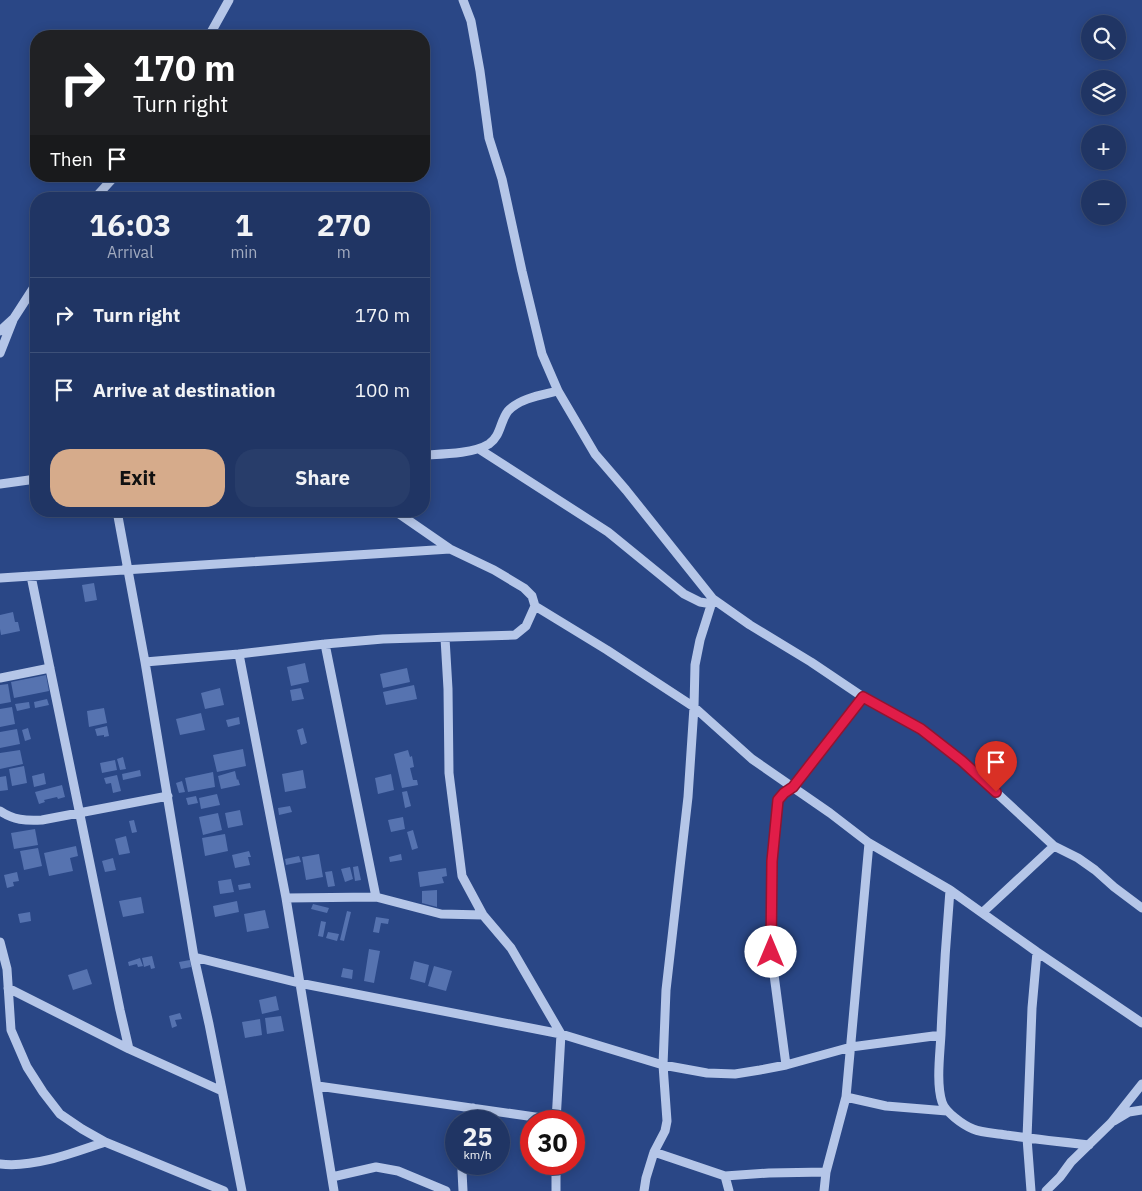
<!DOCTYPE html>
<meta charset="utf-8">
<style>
body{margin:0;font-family:"IBM Plex Sans",sans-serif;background:#283d6a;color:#f1f3f6;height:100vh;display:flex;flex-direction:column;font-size:19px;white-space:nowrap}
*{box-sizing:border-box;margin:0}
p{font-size:16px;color:#a2abbf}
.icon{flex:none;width:28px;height:28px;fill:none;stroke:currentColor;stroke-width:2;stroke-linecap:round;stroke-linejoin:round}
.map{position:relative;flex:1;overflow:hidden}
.panel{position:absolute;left:30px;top:192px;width:400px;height:325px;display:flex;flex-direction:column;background:#203564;border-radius:20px;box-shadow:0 2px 12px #0003,0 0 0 1px #3d5078}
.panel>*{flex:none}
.top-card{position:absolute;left:30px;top:30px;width:400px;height:152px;border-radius:20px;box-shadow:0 2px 12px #0003,0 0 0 1px #3d5078;background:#202124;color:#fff;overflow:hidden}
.fabs{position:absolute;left:1081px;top:15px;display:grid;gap:10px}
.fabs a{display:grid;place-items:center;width:45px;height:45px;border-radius:50%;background:#203564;box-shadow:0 2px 12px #0003,0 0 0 1px #3d5078;font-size:25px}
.speed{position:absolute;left:445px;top:1110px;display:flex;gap:10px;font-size:25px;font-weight:700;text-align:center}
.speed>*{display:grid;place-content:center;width:65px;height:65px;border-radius:50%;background:#203564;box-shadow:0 2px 12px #0003,0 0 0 1px #3d5078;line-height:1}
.speed small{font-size:12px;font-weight:400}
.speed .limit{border:8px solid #d22;background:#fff;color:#111}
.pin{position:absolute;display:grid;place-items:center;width:42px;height:42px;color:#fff;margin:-51px -21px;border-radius:50% 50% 50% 0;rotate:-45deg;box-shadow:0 0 5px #0007}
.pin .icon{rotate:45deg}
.me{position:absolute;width:55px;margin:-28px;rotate:0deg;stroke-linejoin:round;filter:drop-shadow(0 0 4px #0008)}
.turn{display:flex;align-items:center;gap:18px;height:105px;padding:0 20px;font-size:22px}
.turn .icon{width:65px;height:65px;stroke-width:2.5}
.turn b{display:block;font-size:35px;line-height:42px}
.then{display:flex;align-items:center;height:48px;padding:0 20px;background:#0003;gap:10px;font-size:19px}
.eta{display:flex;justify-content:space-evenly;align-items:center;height:85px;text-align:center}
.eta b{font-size:30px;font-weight:700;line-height:35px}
.primary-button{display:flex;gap:10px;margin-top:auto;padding:10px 20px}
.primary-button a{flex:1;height:58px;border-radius:20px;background:#d6ab8b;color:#111;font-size:20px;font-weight:700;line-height:58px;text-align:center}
.primary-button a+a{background:#283d6a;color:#f1f3f6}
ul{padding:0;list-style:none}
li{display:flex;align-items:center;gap:15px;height:75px;padding:0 20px;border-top:1px solid #3d5078}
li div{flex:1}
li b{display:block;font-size:19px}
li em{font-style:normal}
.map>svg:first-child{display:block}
</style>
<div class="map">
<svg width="1142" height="1191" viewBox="0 0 1142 1191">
<rect width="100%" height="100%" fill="#2a4786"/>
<path fill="#5673b0" d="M94,583l3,17 -12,2 -3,-17z
M13,612l2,10h3l2,9 -19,4 -1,-6v-14z
M305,663l4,19 -18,4 -4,-19z
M407,668l3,14 -27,6 -3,-14z
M46,675l3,16 -35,7 -3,-16z
M8,684l3,18 -11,2v-19z
M414,685l3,14 -31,6 -3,-13z
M220,688l4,17 -19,4 -4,-16z
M301,688l3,11 -12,2 -2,-11z
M47,699l2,6 -14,3 -1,-6z
M29,702l1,6 -13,3 -2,-7z
M12,707l3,17 -15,3v-18z
M104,708l3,15 -18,4 -2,-16z
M201,713l4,17 -25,5 -4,-16z
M239,717l1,7 -12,3 -2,-7z
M107,726l2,10 -5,1v-2l-7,1 -2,-7z
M28,728l3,11 -6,2 -3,-11z
M303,728l4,15 -6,2 -4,-15z
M17,729l3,15 -20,4v-16z
M243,749l3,17 -29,6 -4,-17z
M20,750l3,14 -23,5v-16z
M408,750l2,7 2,-1 2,11 -4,1 3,12h4l1,5 -16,3 -8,-34z
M123,757l3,12 -6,1 -3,-11z
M115,760l2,10 -15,3 -2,-10z
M24,766l3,17 -15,3 -3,-17z
M140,770l1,6 -18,4 -1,-6z
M303,770l3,18 -21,4 -3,-18z
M235,771l2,9 1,-1 2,6 -19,4 -3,-13z
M213,772l2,15 -27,5 -3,-14z
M44,773l2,11 -12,3 -2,-11z
M391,774l3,16 -16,4 -3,-16z
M117,775l4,16 -8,2 -2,-10 -5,1 -2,-6z
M6,776l2,14 -8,1v-14z
M182,781l3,11 -6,1 -3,-10z
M62,785l3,12 -7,2 -1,-2 -13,3 1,2 -6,2 -4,-12z
M407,791l4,15 -6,2 -3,-16z
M217,794l3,11 -19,4 -2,-11z
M196,796l2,7 -10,2 -2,-7z
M290,806l2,6 -13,3 -1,-7z
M240,810l3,15 -15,3 -3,-15z
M218,813l4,17 -19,5 -4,-18z
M403,817l2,12 -14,3 -3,-12z
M134,820l3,12 -5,1 -3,-12z
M35,829l3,16 -24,4 -3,-16z
M413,830l5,18 -6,2 -5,-18z
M225,834l3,17 -23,5 -3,-18z
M126,836l4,17 -11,2 -4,-16z
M76,846l2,10 -8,2 3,13 -24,5 -5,-23z
M38,848l4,18 -18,4 -4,-19z
M249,851l2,6h-3l2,8 -15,3 -3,-13z
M319,854l4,23 -17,3 -4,-23z
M401,854l1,6 -12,2 -1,-5z
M299,856l2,6 -15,3 -1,-6z
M113,858l3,12 -11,2 -3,-11z
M358,866l3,14 -6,1 -2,-14z
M350,867l3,12 -8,3 -4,-13z
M446,868l1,8 -5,1 2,6 -24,4 -2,-15z
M332,871l3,15 -7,1 -3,-15z
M17,872l2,9 -6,1 1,4 -7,2 -3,-13z
M231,879l3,13 -14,2 -2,-13z
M250,883l1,5 -12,2 -1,-5z
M437,890v17l-15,-4v-12z
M141,897l3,16 -21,4 -4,-16z
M237,901l2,11 -24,5 -2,-11z
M313,904l16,4 -2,5 -16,-4z
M265,910l4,18 -22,4 -3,-18z
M347,911l4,1 -7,29 -4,-1z
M30,912l1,9 -11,2 -2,-9z
M376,917l13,2 -1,5 -7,-1 -2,10 -6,-1z
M321,921l5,1 -3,15 -5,-1z
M328,932l11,2 -2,7 -11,-3z
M369,949l11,2 -6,32 -10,-2z
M152,956l3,12 -4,1 -1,-4 -6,2 -2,-9z
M140,958l3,8 -5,1 -1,-3 -8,2 -1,-4z
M190,960l1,7 -10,2 -2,-7z
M414,961l15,4 -4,18 -15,-4z
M434,966l18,5 -6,20 -18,-5z
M343,968l10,2 -1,9 -11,-2z
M87,969l5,15 -19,6 -5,-15z
M276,996l3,14 -17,4 -3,-14z
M180,1013l2,6 -7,1 2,6 -5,2 -3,-12z
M281,1016l3,15 -17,3 -2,-16z
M260,1019l2,16 -17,3 -3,-16z"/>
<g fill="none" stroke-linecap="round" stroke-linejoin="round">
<path stroke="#b5c6e8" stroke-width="9" d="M463,0l8,21 9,50 9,67 13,41 20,92 20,83 16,37 37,63 31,36 87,109 37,26 61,37 52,35 58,32 41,32 92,85 24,12 17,12 19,17 28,21
M209,36l20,-36
M94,199l21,-23
M0,331l14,-13 22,-34
M0,353l13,-33
M479,449l129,83 76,62 16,8 12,2
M424,455c18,-1 49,-1 65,-11 12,-8 11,-23 19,-33 12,-13 34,-16 50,-20
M0,484l36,-5
M117,511l28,151 49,295 15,67 33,167
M395,511l55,38
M31,576l89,434 9,39
M0,578l450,-29 44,21 30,18 8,8 3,10 -9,20 -11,9 -132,4 -58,5 -86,10 -94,8
M713,599l-13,41 -5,25 -1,42 58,52 78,54 39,30 81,47 87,62 105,71
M535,606l72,44 87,57 -6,90 -22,193 -3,75 4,56 -2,10 -11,21 71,24 44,-3 57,-1
M445,638l3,51 1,84 13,103 21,39 28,33 50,86 -5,87
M325,644l51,253
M239,654l47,244 48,293
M0,678l50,-10
M0,811c13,9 26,10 42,9l126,-24
M950,890c-4,48 -7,96 -9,144 -1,20 -5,49 1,68 3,10 21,23 31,27 10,4 22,4 33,6 28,4 55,7 83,10
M286,898l90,-1 65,17 42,1
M982,913l72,-67
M0,942l7,27 4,61 16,37 16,25 17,22 22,15 23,13 119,49
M194,957l105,26 262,51 102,31 44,8 28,1 25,-4 26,-5 65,-18 90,-12
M8,988l121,61 93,42
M786,1065l-15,-113 1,-91 6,-61 6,-7 9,-6 70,-90
M318,1086l238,34
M846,1097l23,-254
M471,1121l2,-13
M1114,1121l15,-9 13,-2
M0,1164c34,4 73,-11 105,-22
M556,1164v27
M725,1176l4,15
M332,1177l44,-10 22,4 48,20
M463,1191l-1,-20 1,-7
M644,1191l2,-13 8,-26
M824,1191l2,-19 20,-75 40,9 61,5
M1031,1191l-4,-53 5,-130 5,-56
M1046,1191l14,-14 11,-15 40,-39 31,-39"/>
</g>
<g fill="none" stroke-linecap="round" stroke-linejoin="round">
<g stroke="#92132f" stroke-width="12">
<path id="route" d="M771,952l1,-91 6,-61 6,-7 9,-6 70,-90 58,32 41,32 34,31"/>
</g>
<use href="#route" stroke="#e11d48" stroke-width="9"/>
</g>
</svg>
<div class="fabs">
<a><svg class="icon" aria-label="search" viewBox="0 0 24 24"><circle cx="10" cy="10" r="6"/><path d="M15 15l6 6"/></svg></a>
<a><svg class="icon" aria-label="layers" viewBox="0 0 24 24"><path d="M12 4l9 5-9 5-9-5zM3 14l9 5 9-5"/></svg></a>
<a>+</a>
<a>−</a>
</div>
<div class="speed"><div>25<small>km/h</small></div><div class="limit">30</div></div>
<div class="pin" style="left:996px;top:792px;background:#d93025"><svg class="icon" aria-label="arrive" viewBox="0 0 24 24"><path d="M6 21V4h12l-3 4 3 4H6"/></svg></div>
<svg class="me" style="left:771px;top:952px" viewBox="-20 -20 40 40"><circle r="19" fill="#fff"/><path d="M0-13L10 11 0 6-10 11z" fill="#e11d48"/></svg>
<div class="top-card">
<div class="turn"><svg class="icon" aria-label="right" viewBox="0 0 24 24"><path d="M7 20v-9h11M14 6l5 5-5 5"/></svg><div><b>170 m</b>Turn right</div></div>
<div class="then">Then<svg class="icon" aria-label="arrive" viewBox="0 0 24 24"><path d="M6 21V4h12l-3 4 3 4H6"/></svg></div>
</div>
<section class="panel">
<div class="eta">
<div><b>16:03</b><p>Arrival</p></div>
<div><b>1</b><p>min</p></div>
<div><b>270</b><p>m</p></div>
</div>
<ul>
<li><svg class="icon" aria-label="right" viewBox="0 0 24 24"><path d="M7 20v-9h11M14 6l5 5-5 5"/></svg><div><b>Turn right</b></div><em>170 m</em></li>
<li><svg class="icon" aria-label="arrive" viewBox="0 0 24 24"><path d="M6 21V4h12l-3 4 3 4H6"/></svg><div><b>Arrive at destination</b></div><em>100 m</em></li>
</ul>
<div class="primary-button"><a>Exit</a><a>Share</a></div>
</section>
</div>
